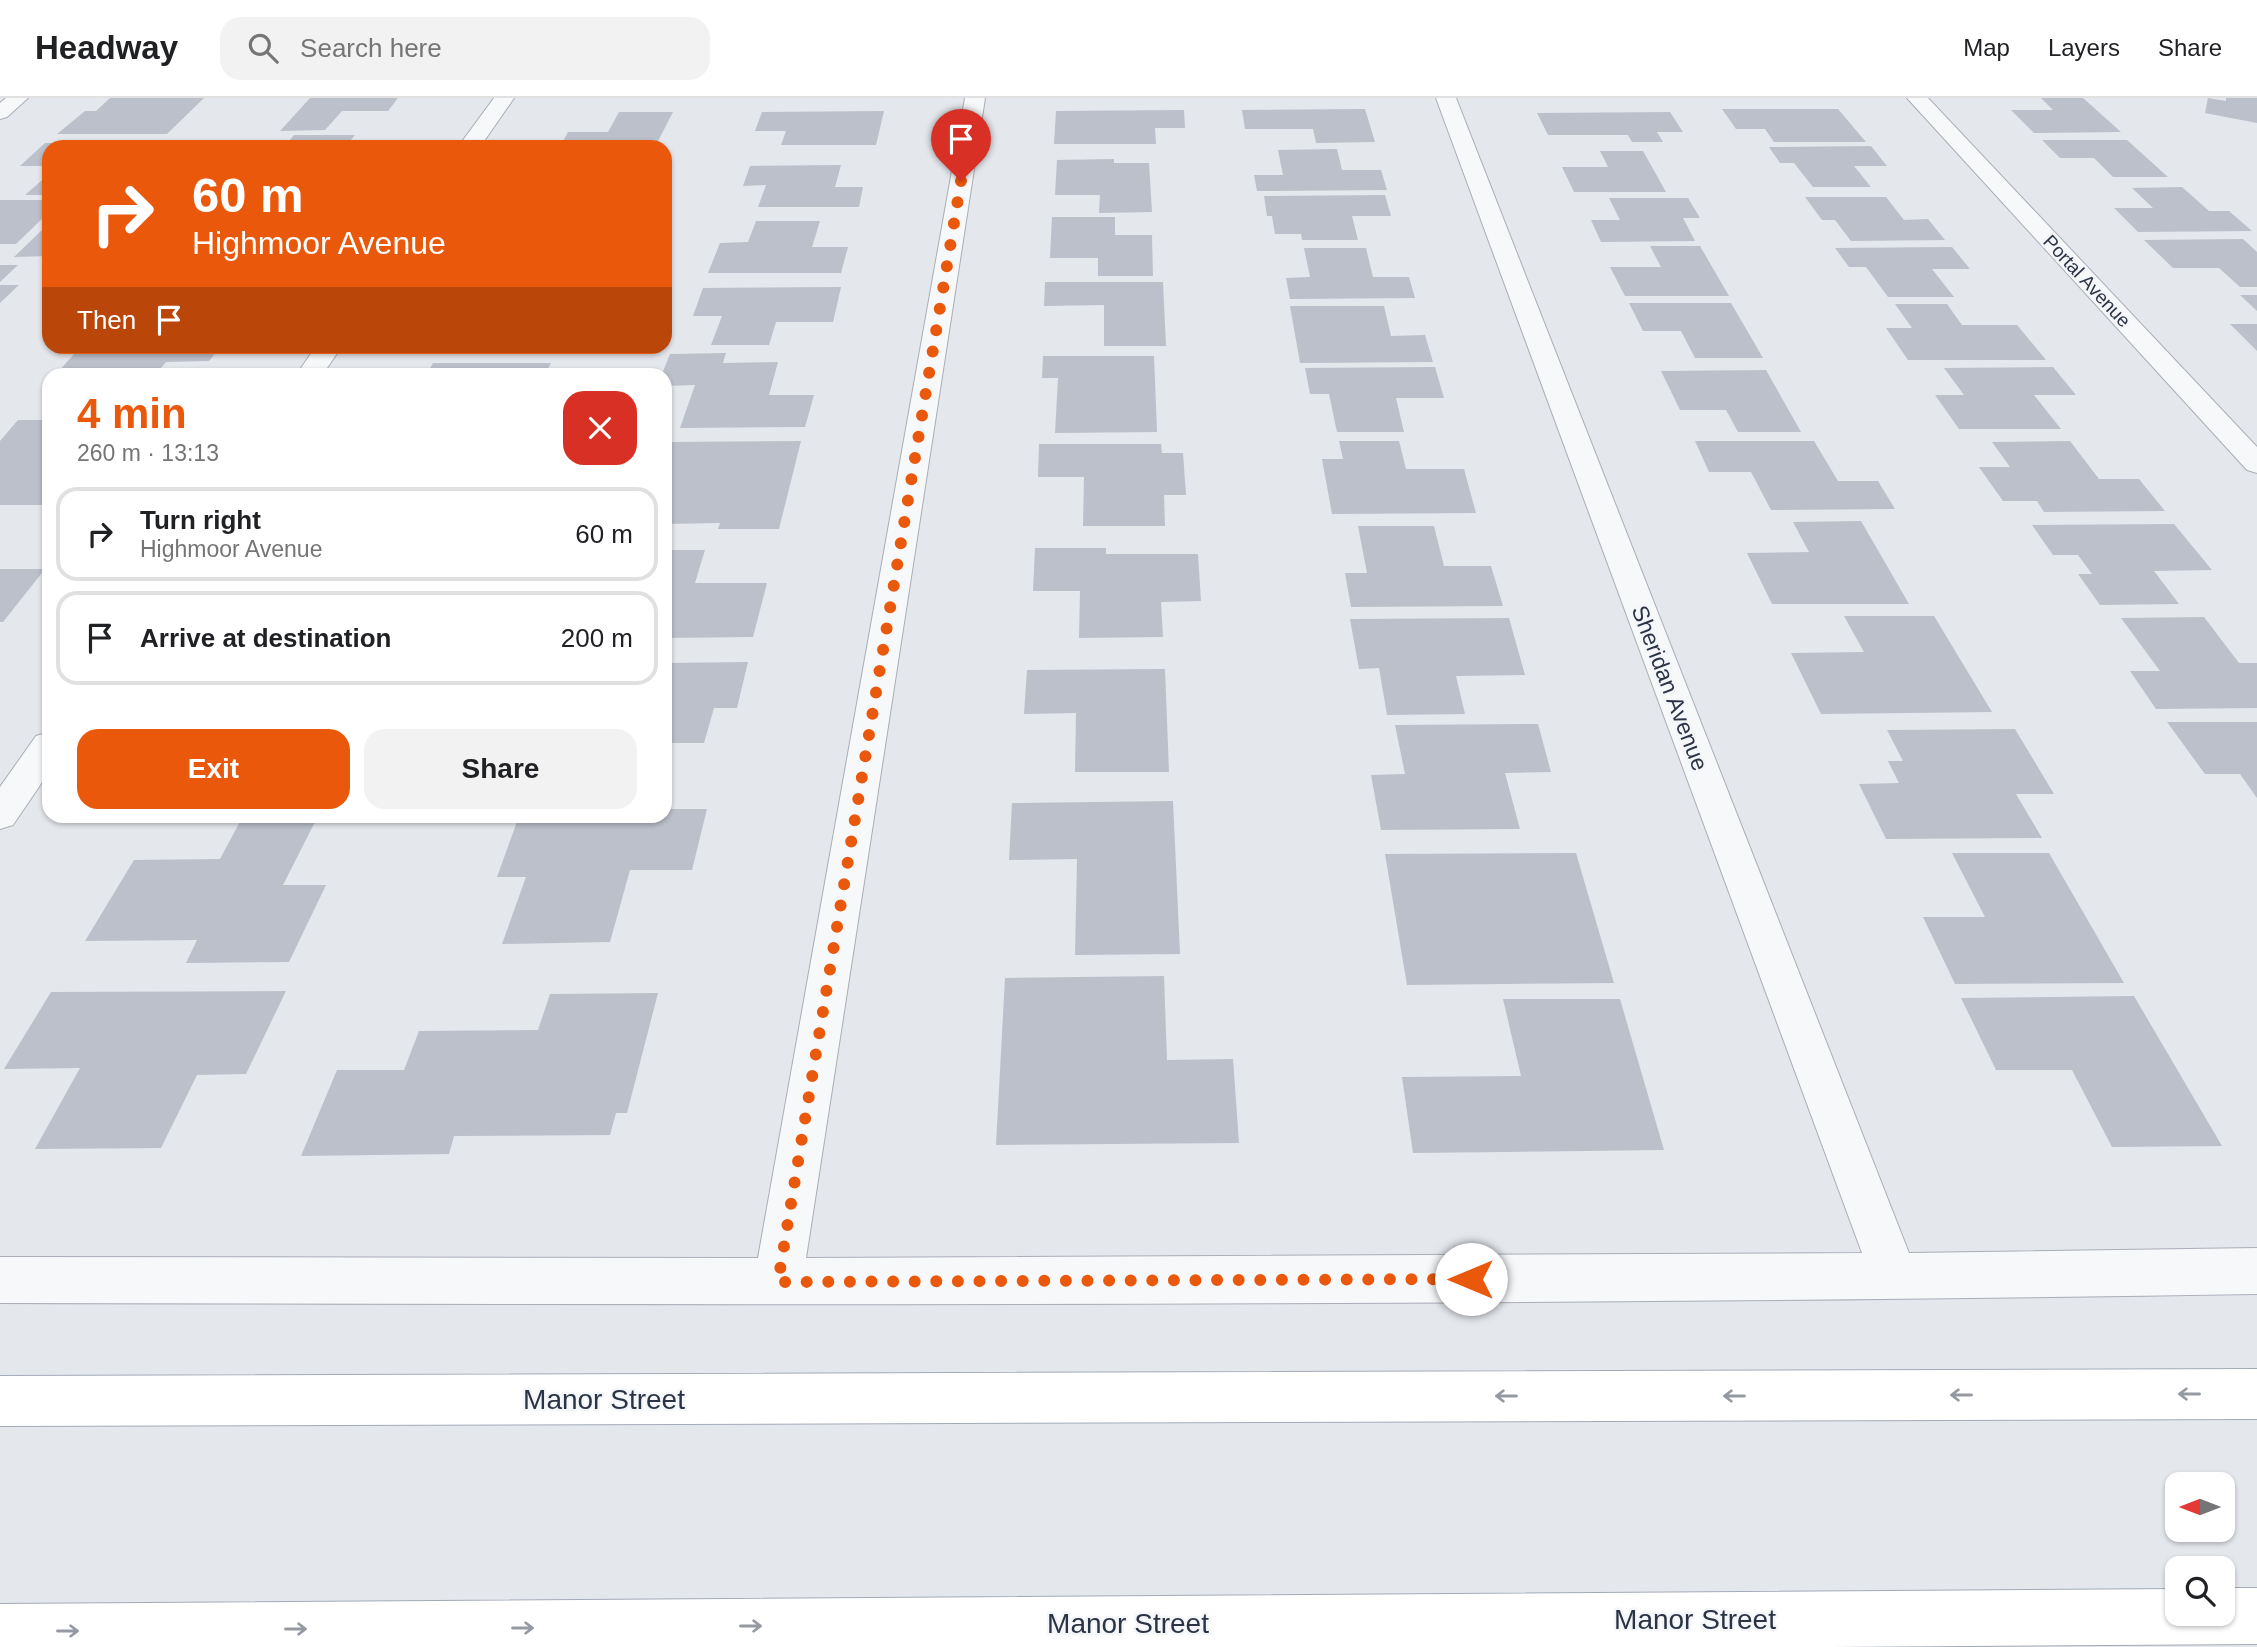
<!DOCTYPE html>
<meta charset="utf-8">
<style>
body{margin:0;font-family:Arial,sans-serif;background:#f2f2f2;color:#202124;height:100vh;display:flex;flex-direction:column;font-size:26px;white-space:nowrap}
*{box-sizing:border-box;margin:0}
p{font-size:23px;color:#757577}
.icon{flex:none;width:38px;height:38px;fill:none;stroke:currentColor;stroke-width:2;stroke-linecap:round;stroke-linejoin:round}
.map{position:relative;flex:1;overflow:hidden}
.side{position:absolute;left:42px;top:270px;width:630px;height:455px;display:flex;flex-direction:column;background:#fff;border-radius:21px;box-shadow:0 2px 5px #0004}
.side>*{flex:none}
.top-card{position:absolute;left:42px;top:42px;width:630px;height:214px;border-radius:21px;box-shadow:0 2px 5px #0004;background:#ea580c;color:#fff;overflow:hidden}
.needle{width:46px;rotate:270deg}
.buttons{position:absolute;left:2165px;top:1374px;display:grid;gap:14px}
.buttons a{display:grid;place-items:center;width:70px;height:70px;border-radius:14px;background:#fff;box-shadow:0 2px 5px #0004;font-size:35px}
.pin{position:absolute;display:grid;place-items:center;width:60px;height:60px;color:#fff;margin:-72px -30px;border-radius:50% 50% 50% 0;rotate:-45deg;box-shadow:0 0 7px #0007}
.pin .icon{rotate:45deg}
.me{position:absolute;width:77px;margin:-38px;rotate:270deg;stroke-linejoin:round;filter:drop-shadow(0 0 5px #0008)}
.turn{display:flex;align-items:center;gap:24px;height:147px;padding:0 35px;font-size:32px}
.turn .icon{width:91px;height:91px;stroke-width:2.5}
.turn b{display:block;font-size:49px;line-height:60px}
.then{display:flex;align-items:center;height:66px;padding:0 35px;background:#0003;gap:14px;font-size:26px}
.round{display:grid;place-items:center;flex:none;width:74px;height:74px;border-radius:21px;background:#f2f2f2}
.summary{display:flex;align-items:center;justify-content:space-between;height:119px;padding:0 35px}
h1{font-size:42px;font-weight:700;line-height:52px;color:#ea580c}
.cta{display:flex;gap:14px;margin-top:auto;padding:14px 35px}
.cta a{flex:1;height:80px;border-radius:21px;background:#ea580c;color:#fff;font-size:28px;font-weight:700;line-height:80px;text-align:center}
.cta a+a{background:#f2f2f2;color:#202124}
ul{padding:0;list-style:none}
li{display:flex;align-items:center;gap:21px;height:94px;margin:0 14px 10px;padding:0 21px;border:4px solid #e0e0e0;border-radius:21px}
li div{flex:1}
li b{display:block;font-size:26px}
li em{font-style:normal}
header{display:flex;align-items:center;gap:42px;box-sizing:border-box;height:98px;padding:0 35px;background:#fff;border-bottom:2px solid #e0e0e0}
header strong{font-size:33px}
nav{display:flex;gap:38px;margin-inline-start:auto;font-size:24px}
.search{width:490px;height:63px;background:#f2f2f2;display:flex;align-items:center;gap:18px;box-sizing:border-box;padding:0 24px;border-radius:21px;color:#757577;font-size:26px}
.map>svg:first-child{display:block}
</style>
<header>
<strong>Headway</strong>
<div class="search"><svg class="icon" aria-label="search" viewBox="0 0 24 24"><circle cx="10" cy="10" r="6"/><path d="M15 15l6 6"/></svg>Search here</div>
<nav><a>Map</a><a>Layers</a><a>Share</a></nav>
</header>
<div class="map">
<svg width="2257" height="1549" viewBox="0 0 2257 1549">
<rect width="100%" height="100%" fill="#e4e7ec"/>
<path fill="#bbc0ca" d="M110,0h94l-37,36h-110l28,-23h11z
M310,0h88l-10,13h-46l-17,19 -45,1z
M2041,0h42l38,34 -87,1 -23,-23h42z
M2208,0l18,3v-3h31v25l-52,-10z
M1365,11l10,33 -59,1 -3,-14h-68l-3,-19z
M1722,11h116l28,33h-92l-9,-13h-29z
M1184,12l1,18h-30l1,16h-102l2,-33z
M884,13l-8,34h-95l5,-14h-31l7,-19z
M619,14h54l-18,35h-95l8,-15h40z
M1670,14l13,20h-26l6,10h-31l-4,-7h-80l-11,-22z
M294,37h61l-10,12h-61z
M2042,42h85l41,37h-55l-19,-19h-34z
M45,45h107l-4,4h-99v19h-29z
M1871,48l16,20h-33l17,21h-58l-19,-24h-14l-11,-16z
M1337,51l5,21h39l6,20 -130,1 -3,-16h29l-5,-25z
M1600,53h43l23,41h-92l-12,-25h46z
M1114,61v4h35l3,49 -53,1 1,-18h-45l2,-35z
M841,67l-6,22h28l-4,20h-101l8,-22 -23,1 7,-20z
M49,76v21h-24z
M2182,89l27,24h20l23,20 -114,1 -24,-24h39l-21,-20z
M1385,97l6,21h-39l6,24h-56l-1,-6h-26l-3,-18h-5l-3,-20z
M1805,99h81l18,23 24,-1 17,21 -94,1 -16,-21h-13z
M1609,100h79l12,20h-17l12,23 -94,1 -10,-22h29z
M0,102h49v12l-33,32h-16z
M1052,119h63v18h37l1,41h-55v-18h-48z
M756,123h64l-8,26h36l-7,26h-133l12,-30 28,-1z
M42,132h7v26l-35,1z
M2243,141l14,13v35h-17l-21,-19h-46l-29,-28z
M1650,148h50l29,50h-104l-15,-29h51z
M1952,149l18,22h-38l22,28h-66l-22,-30h-17l-14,-19z
M1304,150h62l7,29h36l6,21 -125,1 -4,-21 24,-1z
M0,167h18l-18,17z
M1045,184h118l3,64h-62v-41l-60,1z
M0,187h19l-19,18z
M841,189l-8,35h-57l-7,23h-58l11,-29h-29l10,-28z
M2240,197h17v16z
M1629,205h102l32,55h-68l-14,-27h-38z
M1895,206h52l15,21h55l29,35h-138l-22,-32h26z
M1290,208h94l7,30 34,-1 8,27 -133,1z
M2230,226h27v27z
M81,248h140l-12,15 -43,1 -10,12h-79l3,-3h-21z
M726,255l-3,10 55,-1 -9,33h45l-9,32 -125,1 15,-43 -30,1v-12h-3l8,-20z
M1043,258h111l3,76 -102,1 3,-55h-16z
M433,265h118l-6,11h-118z
M1435,269l9,31h-48l8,34h-67l-8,-38h-19l-5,-26z
M2053,269l23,28h-42l27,34h-102l-24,-34h29l-20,-27z
M1766,272l35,62h-63l-12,-22h-46l-19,-39z
M18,322h31v85h-49v-64z
M801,343l-22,88h-61l2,-6 -55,1v-82z
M1339,343h60l7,28h58l12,44 -144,1 -10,-55h21z
M1695,343h119l24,40h40l17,28 -124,1 -20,-38h-42z
M2070,343l29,38h40l26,32 -121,1 -7,-11h-34l-24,-34h31l-18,-25z
M1039,346h122l1,9h21l3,42h-22l1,31h-82l1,-49h-46z
M1861,423l48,83h-137l-25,-51 62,-1 -16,-30z
M2174,426l38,46 -58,1 25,33 -79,1 -22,-31h14l-14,-19h-25l-21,-30z
M1358,428h76l10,40h47l12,40 -152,1 -6,-34h22z
M1035,450h71v6h92l3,47 -40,1 2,35 -84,1 1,-47h-47z
M665,452h40l-10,33h72l-14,54 -88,1z
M0,471h45l-42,53h-3z
M1844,518h90l58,96 -171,2 -30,-61 73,-1z
M2204,519l35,46h18v45l-101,1 -26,-38h30l-39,-53z
M1509,520l16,57 -69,1 9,38 -78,1 -8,-47 -20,1 -9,-50z
M748,564l-11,46h-23l-10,35h-32l-7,20v-100z
M1165,571l4,103h-94l1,-59 -52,1 3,-44z
M2167,624h90v76l-17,-24h-35z
M1538,626l13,48 -46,1 15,56 -139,1 -10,-55 34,-1 -10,-49z
M2015,631l39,65h-38l26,44 -156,1 -27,-55 40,-1 -11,-22h15l-16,-31z
M1173,703l7,153 -105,1 2,-96 -68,1 3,-57z
M665,711h42l-15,61h-62l-20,72 -108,2 24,-67h-29l22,-61h146z
M243,718h75l-35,69h43l-37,77 -103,1 11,-23 -112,1 49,-81 86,-1z
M1576,755l38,130 -207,2 -22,-131z
M1952,755h97l75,130 -169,1 -32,-67h62z
M1164,878l3,84 66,-1 6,84 -243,2 9,-167z
M286,893l-40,83 -49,1 -36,73 -126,1 45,-81 -76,1 47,-77z
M658,895l-31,120h-11l-6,22 -156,1 -5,18 -148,2 36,-86h67l15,-39 119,-1 12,-36z
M2134,898l88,150 -110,1 -40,-77h-76l-35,-72z
M1503,901h117l44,151 -251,3 -11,-76 119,-1z"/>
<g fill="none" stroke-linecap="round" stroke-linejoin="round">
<g stroke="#a9aeb7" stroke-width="2">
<path id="minor" d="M6,0h22l-21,19 -7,2v-16z
M494,0h20l-34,49h-22z
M965,0h20l-179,1160 1056,-5 -426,-1155h20l453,1155 348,-5v46c-752,12 -1504,11 -2257,9v-46l758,1z
M1907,0h21l329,349v26l-10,-3z
M316,248h26l-19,28h-26z
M49,634v40l-36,53 -13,4v-42l36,-51z"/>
</g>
<g stroke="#a3abb8" stroke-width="2">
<path id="primary" d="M2257,1271v50l-2257,7v-50z
M2222,1490h35v56l-428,3h-1829v-43l2177,-15v25h45z"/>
</g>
<use href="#minor" fill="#f7f8fa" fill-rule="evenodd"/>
<use href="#primary" fill="#fff" fill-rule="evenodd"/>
</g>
<defs><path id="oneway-shaft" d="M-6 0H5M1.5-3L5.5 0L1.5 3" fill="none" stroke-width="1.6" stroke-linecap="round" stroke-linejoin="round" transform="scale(1.75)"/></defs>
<g stroke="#959aa2">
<use href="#oneway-shaft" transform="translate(2189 1296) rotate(180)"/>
<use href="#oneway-shaft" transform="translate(1961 1297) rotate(180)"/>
<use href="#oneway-shaft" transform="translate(1506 1298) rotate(180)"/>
<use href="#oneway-shaft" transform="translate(1734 1298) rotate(180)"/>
<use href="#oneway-shaft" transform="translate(751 1528)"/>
<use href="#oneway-shaft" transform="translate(523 1530)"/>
<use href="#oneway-shaft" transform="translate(296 1531)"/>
<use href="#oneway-shaft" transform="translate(68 1533)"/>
</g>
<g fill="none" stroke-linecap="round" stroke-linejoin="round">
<path stroke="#ea580c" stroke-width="12" stroke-dasharray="0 21.6" d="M961,83l-183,1101 693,-3"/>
</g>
<g text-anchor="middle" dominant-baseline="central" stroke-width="5" stroke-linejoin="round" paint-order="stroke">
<g font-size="19" fill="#2b3445" stroke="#f4f6f9">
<text transform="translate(2087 183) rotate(47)">Portal Avenue</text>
</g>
<g font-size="23" fill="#2b3445" stroke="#f4f6f9">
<text transform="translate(1670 590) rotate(69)">Sheridan Avenue</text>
</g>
<g font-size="28" fill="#2b3445" stroke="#f4f6f9">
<text x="604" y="1301">Manor Street</text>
<text x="1695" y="1521">Manor Street</text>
<text x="1128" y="1525">Manor Street</text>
</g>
</g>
</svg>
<div class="buttons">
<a><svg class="needle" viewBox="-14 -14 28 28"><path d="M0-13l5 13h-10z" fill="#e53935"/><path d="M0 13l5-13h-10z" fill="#757577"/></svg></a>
<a><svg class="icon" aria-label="search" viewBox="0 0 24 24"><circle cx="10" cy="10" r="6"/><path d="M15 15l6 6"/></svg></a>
</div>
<div class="pin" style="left:961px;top:83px;background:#d93025"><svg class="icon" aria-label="arrive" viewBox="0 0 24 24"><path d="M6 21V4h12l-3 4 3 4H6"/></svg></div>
<svg class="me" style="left:1471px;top:1181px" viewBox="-20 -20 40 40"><circle r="19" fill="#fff"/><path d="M0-13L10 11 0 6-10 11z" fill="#ea580c"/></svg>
<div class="top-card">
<div class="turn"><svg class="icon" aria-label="right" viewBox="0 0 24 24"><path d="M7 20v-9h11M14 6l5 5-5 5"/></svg><div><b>60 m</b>Highmoor Avenue</div></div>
<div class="then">Then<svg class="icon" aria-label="arrive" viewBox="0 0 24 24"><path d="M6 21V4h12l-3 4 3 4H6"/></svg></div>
</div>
<section class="side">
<div class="summary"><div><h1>4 min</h1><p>260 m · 13:13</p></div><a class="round" style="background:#d93025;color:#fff"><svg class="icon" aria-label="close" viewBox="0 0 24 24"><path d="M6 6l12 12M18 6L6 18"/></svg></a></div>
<ul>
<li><svg class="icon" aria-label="right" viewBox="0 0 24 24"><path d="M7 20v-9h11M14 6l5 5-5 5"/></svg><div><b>Turn right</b><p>Highmoor Avenue</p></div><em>60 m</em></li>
<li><svg class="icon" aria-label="arrive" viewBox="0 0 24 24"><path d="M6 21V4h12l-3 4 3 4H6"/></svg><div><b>Arrive at destination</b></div><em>200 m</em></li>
</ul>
<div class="cta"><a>Exit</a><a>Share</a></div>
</section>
</div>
